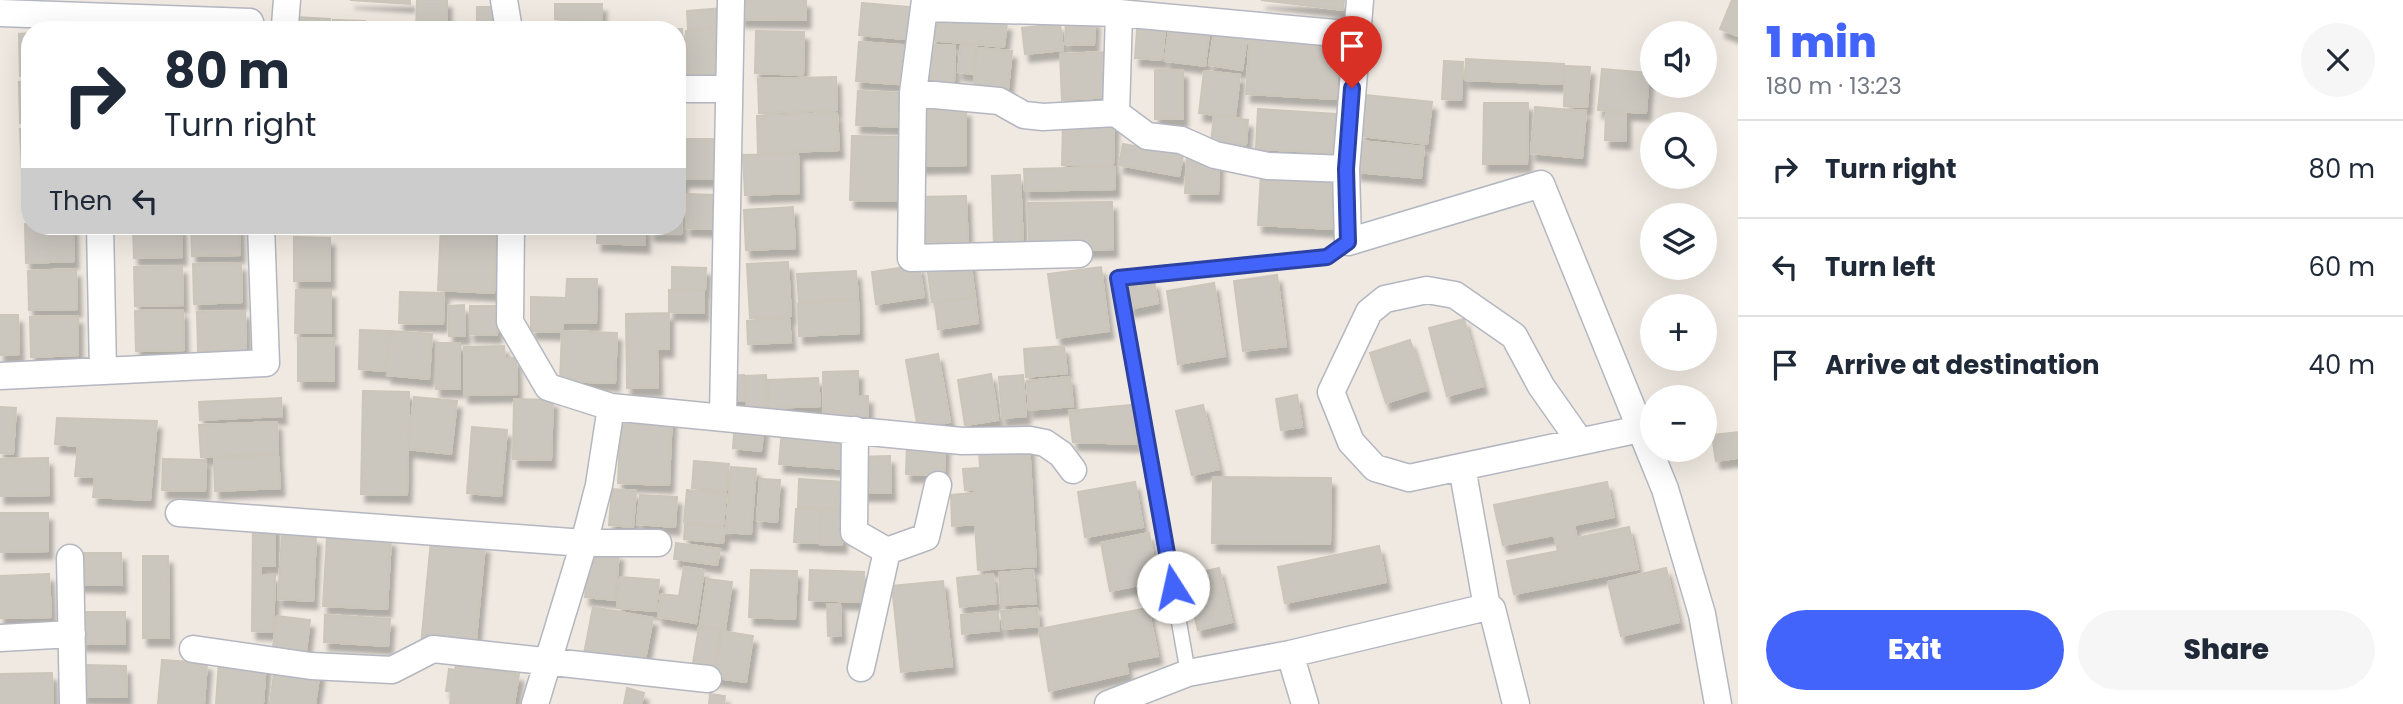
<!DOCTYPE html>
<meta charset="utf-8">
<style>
body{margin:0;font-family:Poppins,sans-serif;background:#f6f6f7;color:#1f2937;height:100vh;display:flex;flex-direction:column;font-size:26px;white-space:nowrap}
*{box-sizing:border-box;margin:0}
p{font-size:23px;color:#747a83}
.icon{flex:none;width:38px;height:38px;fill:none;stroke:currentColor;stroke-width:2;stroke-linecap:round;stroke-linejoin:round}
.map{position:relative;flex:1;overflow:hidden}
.drawer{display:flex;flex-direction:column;background:#fff;width:665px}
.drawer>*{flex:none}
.hud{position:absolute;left:21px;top:21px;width:665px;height:214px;border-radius:28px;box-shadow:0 7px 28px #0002;background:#fff;color:#1f2937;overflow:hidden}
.fabs{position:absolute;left:1640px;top:21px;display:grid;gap:14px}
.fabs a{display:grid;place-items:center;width:77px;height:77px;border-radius:50%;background:#fff;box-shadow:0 7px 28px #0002;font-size:35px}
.pin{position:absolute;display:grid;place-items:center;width:60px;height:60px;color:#fff;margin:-72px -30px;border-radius:50% 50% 50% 0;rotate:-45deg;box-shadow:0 0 7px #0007}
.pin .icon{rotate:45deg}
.me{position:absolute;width:77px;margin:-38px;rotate:350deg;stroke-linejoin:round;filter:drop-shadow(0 0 5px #0008)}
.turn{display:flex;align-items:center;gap:24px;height:147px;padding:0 28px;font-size:32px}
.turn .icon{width:91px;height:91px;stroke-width:2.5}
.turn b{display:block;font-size:49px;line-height:60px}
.then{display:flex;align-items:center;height:66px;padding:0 28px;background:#0003;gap:14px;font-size:26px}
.round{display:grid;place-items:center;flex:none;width:74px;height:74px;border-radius:37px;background:#f6f6f7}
.summary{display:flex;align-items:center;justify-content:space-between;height:119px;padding:0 28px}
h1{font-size:42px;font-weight:800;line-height:52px;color:#4264fb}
.primary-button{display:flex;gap:14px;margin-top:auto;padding:14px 28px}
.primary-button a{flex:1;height:80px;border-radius:42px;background:#4264fb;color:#fff;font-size:28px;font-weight:800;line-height:80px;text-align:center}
.primary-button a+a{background:#f6f6f7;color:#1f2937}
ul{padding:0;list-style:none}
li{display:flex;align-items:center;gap:21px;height:98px;padding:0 28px;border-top:2px solid #e0e1e3}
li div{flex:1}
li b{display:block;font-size:26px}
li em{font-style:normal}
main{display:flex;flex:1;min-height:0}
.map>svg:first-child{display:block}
</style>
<main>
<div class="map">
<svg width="1738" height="704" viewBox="0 0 1738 704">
<defs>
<filter id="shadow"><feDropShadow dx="4.5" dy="8" stdDeviation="2" flood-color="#0004"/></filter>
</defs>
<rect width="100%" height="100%" fill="#efe9e1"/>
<path fill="#cbc7bf" stroke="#cbc5ba" stroke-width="2" filter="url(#shadow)" d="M350,0h60v4z
M417,0h30v30h-31z
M741,0h65v20l-66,-1z
M1261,0h83l-1,10z
M1732,0h6v36l-18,-7z
M862,3l58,5 -3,32 -58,-5z
M555,4h47l-1,26h-18v-10l-28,-1z
M477,7h23v23h-23z
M723,8l2,18 -37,3 -1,-18z
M934,16l73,7 -3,24 -73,-7z
M1138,16l28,1 -4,43 -27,-2z
M295,17l35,2 -1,11h-35z
M1066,19l29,1 -1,25 -29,-1z
M333,20l32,1v9h-33z
M1170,20l40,5 -5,41 -40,-5z
M1060,24l3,26 -38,4 -3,-26z
M1215,27l33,5 -6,38 -33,-5z
M654,29h28l2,49h-7v-48z
M725,29l1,46 -38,2 -2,-46z
M756,31l48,1 -1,43 -48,-2z
M30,33v42l-10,1 -1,-42z
M1250,34l89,6 -3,59 -90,-5z
M859,42l55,4 -4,39 -54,-4z
M930,45l25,1 -1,37 -25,-1z
M961,45l15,2 -3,27 -15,-2z
M977,48l35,3 -4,38 -34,-3z
M1108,52l2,45 -48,3 -2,-46z
M1466,59l98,5 -1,20 -98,-4z
M1444,61l19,1 -2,38 -19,-1z
M1565,66l25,1 -3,40 -23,-1z
M1602,69l47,4 -3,40 -48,-3z
M1155,70h28v49h-28z
M1204,71l36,4 -5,42 -36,-4z
M836,77l1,33 -78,3 -1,-34z
M30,81v42h-10l-1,-41z
M858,91l44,2 -2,34 -44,-2z
M1365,95l67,7 -5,42 -67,-8z
M1484,103h44l-1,61h-44z
M1535,107l51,4 -4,47 -51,-5z
M966,109v56l-50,1 -1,-56z
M1258,109l78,5 -3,39 -77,-4z
M837,113l2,37 -81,3 -1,-37z
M1606,113h20v28l-21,-1z
M1214,116l34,4 -2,25 -35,-3z
M1063,121h51l-1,44h-51z
M20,129h10v42h-8z
M852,136l48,1 -2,64 -48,-1z
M679,139h40v40h-40z
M1359,141l65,6 -3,31 -65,-6z
M1123,144l60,11 -4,21 -60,-11z
M798,153l1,40 -54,2 -2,-40z
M1187,157l32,1 -1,36 -33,-1z
M1115,167v22l-90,2 -1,-22z
M1261,173l74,4 -3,52 -74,-4z
M24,175h6v42h-4z
M1020,175l3,69 -29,1 -2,-69z
M677,180h6l-2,54 -31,-1v-7h27z
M687,194l29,1 -1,34 -29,-1z
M966,196l2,51 -47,2 -2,-52z
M1112,202l1,47 -84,2 -1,-48z
M793,207l2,41 -49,2 -2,-40z
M30,223l43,3 1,35 -48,2 -1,-39z
M133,226h48l1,31 -48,1z
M191,226h48l1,29 -48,1z
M441,226h56l-3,67 -56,-3z
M598,226h47v19l-48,-2z
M294,237l36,1v43h-36z
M970,259l5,38 -43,5 -5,-37z
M788,262l3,54 -41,2 -3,-54z
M241,263l1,39 -48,2 -1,-40z
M919,265l5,32 -48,7 -4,-32z
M182,266l1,39 -48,1 -1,-39z
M672,267l34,1 -1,22 -33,-1z
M1101,267l8,64 -52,7 -9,-64z
M76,269l1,40 -48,1 -1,-39z
M856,271l2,27 -59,4 -2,-28z
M1277,275l9,71 -43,5 -9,-70z
M567,279h30l-1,44h-33l-1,9 -31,-1v-34l35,1z
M1154,281l4,22 -28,6 -5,-22z
M1214,283l11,73 -47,8 -11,-73z
M296,290h35v43h-36z
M669,290l35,1v22l-35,-1z
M400,292l44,1 -1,31 -44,-1z
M975,298l3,25 -40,6 -3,-26z
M858,300l1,33 -60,3 -1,-32z
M464,305l1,31h-16l-1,-30z
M470,306h28l-1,29 -27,-1z
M183,310l1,40 -48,1 -1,-40z
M245,311l1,39 -48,1 -1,-39z
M669,313v36h-12l1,39h-31l-1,-74z
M0,315h18l1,39 -19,1z
M78,316v39l-47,2 -1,-40z
M789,318l2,24 -43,2 -1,-23z
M1464,319l19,67 -36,10 -18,-68z
M360,330l28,1 -3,40 -26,-2z
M390,331l42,3 -3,45 -42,-4z
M562,331l55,2 -2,50 -55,-2z
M298,338h36v43h-36z
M1410,340l16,50 -40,13 -16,-50z
M436,343h24v46h-24z
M504,346l1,12h11l1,36 -53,1v-48z
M1064,346l3,27 -41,4 -2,-28z
M938,354l12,68 -32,6 -12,-68z
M858,371v25h10v22l-44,1 -1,-47z
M991,374l7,46 -33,5 -7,-45z
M744,375l1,25 -19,1 -1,-25z
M766,375l1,31 -20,1 -1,-31z
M1023,375l3,41 -24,2 -3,-41z
M1070,377l3,29 -44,4 -2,-29z
M818,378l2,28 -51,2 -1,-28z
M363,391l46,1 -2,103 -46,-1z
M1297,395l5,32 -21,3 -5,-31z
M414,397l43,4 -6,53 -43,-5z
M281,398l1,18 -82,4 -1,-18z
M514,399l39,1 -2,60 -38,-1z
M1140,404l1,21 -7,1 2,18 -63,-2 -4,-31z
M1203,405l16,64 -27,6 -16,-64z
M0,407l16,1 -3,46 -13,-1z
M621,412l51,2 -3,71 -51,-2z
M57,418l100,3 -7,79 -57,-3 2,-20 -20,-1 3,-30 -23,-2z
M277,422l1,31 -77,4 -2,-32z
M735,423l29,2 -3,26 -28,-3z
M472,427l35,3 -6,66 -34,-3z
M782,429l67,5 -3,35 -67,-5z
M1738,432v26l-22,3 -4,-26z
M1029,442l7,124 -58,4 -3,-46 -23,2 -1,-31 23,-2v-4l-9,1 -2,-21 17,-1 -1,-22z
M907,444l38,1 -1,30 -38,-1z
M278,455l2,33 -65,3 -1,-33z
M890,456l1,37h-34l-1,-36z
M48,458l1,37 -49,1v-37z
M163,459l43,1 -1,31 -43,-1z
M694,461l35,3 -3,27 -34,-3z
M731,467l25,2 -5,65 -25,-2z
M1213,477l118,1 -1,66 -118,-1z
M760,479l20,1 -3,42 -20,-2z
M799,479l45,3 -2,27 -44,-2z
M1135,482l8,45 -58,10 -7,-45z
M1607,482l7,35 -40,8 3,13 52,-11 9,42 -124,25 -7,-33 51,-10 -4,-16 -51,10 -9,-40z
M612,489l24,2 -3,36 -24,-2z
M687,490l39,4 -3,32 -39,-4z
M640,495l37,2 -2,30 -38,-3z
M796,509l24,1 -1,33 -25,-1z
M822,510l22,1 -2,34 -22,-1z
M0,513h48v38l-48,1z
M685,524l40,4 -2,15 -39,-4z
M253,525h22v41l-14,-1v10h14l-2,57 -21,-1z
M1149,533l9,48 -48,10 -9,-48z
M282,536l34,1 -3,64 -35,-2z
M327,536l64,3 -4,70 -64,-3z
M431,540l54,5 -10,105 -54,-5z
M676,543l44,6 -3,16 -43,-6z
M1379,546l7,36 -101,21 -7,-36z
M589,551l30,2 -4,47 -30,-3z
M79,553h42l1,32 -44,-1z
M143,556h25l1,82h-26z
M684,567l20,3 -8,53 -38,-6 3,-23 18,2z
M1219,568l13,54 -34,8 -13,-54z
M1666,568l13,54 -58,14 -13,-54z
M751,570l46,1 -2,48 -46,-2z
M810,570l54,2 -1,30 -54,-2z
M1033,570l3,33 -35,2 -2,-32z
M49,574l2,43 -51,1v-42z
M993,574l3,29 -36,4 -3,-29z
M620,577l39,3 -3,31 -39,-3z
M707,579l25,3 -7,47 -25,-3z
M943,581l9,85 -51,6 -9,-86z
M827,604h13l1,31 -13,1z
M593,607l60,11 -10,52 -60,-11z
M1037,608l2,18 -36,3 -2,-18z
M1148,608l10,48 -32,6 2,11 -79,18 -10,-62z
M82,612h43v32l-44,-1z
M998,612l1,18 -37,4 -1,-19z
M325,615l65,4 -2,27 -64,-4z
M277,616l33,4 -5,39 -33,-4z
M699,627l21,4 -7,47 -22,-3z
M722,631l31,5 -7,46 -31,-4z
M162,660l45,3 -3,41h-46z
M219,660l47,3 -3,41h-47z
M84,665l42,1 1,31 -45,-1z
M275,665l45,6 -5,33h-45z
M456,665l63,9 -5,30h-64l2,-12 -6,-1 3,-22 6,1z
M52,673l1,31h-53v-30z
M627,688l17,5 -3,11h-17z
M710,694l15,2 -1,8h-15z"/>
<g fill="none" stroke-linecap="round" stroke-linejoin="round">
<g stroke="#b4b7c1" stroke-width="17">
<path id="lane" d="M1188,673l-70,-395 209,-21 21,-15"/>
</g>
<g stroke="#b4b7c1" stroke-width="29">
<path id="street" d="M504,0l5,30
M925,0l-12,93 -2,165 168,-4
M1360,0l-14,169 2,73 193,-58 124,305 37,125 16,90
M924,8l195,5
M0,13l250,9 2,8
M285,25l2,-25
M677,89h52
M913,93l86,8 25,14 19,2 73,-4 31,23 34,4 34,15 53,11 78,3
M1116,113l3,-100 238,22
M511,226l-1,96 38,65 63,20 351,34 68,-1 15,3 16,11 12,16
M103,371l163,-8 -5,-137
M0,376l103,-5 -3,-145
M723,416l8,-416
M855,430l-1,102 33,19
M1579,440l-38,-54 -27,-50 -59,-41 -28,-5 -42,9 -16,13 -38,80 20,50 24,26 34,10 231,-49
M1462,467l25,140 5,2 24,95
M179,513l405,30h74
M70,558l3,146
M0,638l72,-4
M193,649l118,17 81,4 41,-21 275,30
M1290,654l15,50
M861,668l26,-117 39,-14 12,-52
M535,704l49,-161 15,-58 12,-78
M1108,704l80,-31 102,-19 197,-47"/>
</g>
<use href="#lane" stroke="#fff" stroke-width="14"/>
<use href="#street" stroke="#fff" stroke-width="26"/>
</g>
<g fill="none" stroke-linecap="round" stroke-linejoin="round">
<g stroke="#2b41a3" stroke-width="18">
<path id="route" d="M1173,587l-55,-309 209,-21 21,-15 -2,-73 6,-81"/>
</g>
<use href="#route" stroke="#4264fb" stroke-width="12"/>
</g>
</svg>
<div class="fabs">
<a><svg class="icon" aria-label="sound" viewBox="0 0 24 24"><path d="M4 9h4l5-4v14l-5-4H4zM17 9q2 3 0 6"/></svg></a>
<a><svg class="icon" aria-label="search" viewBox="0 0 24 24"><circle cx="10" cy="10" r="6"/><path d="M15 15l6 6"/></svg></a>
<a><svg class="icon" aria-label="layers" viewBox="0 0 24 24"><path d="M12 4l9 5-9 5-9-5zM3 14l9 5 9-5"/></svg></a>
<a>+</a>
<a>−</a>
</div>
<div class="pin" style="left:1352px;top:88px;background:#d93025"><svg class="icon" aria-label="arrive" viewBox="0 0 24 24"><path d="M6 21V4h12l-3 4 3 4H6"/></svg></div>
<svg class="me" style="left:1173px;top:587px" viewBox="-20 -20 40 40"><circle r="19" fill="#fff"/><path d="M0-13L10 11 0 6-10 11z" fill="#4264fb"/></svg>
<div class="hud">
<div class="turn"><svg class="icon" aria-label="right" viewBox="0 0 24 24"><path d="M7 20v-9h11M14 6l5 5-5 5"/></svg><div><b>80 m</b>Turn right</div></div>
<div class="then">Then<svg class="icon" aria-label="left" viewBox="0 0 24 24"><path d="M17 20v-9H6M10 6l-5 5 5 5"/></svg></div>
</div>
</div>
<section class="drawer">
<div class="summary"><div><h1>1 min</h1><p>180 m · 13:23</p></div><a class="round"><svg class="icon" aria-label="close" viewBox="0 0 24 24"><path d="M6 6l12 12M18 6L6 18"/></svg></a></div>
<ul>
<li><svg class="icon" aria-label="right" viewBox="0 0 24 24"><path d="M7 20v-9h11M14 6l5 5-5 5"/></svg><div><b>Turn right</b></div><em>80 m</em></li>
<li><svg class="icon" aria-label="left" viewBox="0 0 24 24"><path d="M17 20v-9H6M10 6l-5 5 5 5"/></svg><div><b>Turn left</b></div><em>60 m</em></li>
<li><svg class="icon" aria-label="arrive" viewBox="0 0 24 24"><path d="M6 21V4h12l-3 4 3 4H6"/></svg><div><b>Arrive at destination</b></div><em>40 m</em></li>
</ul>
<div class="primary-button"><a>Exit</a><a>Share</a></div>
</section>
</main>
